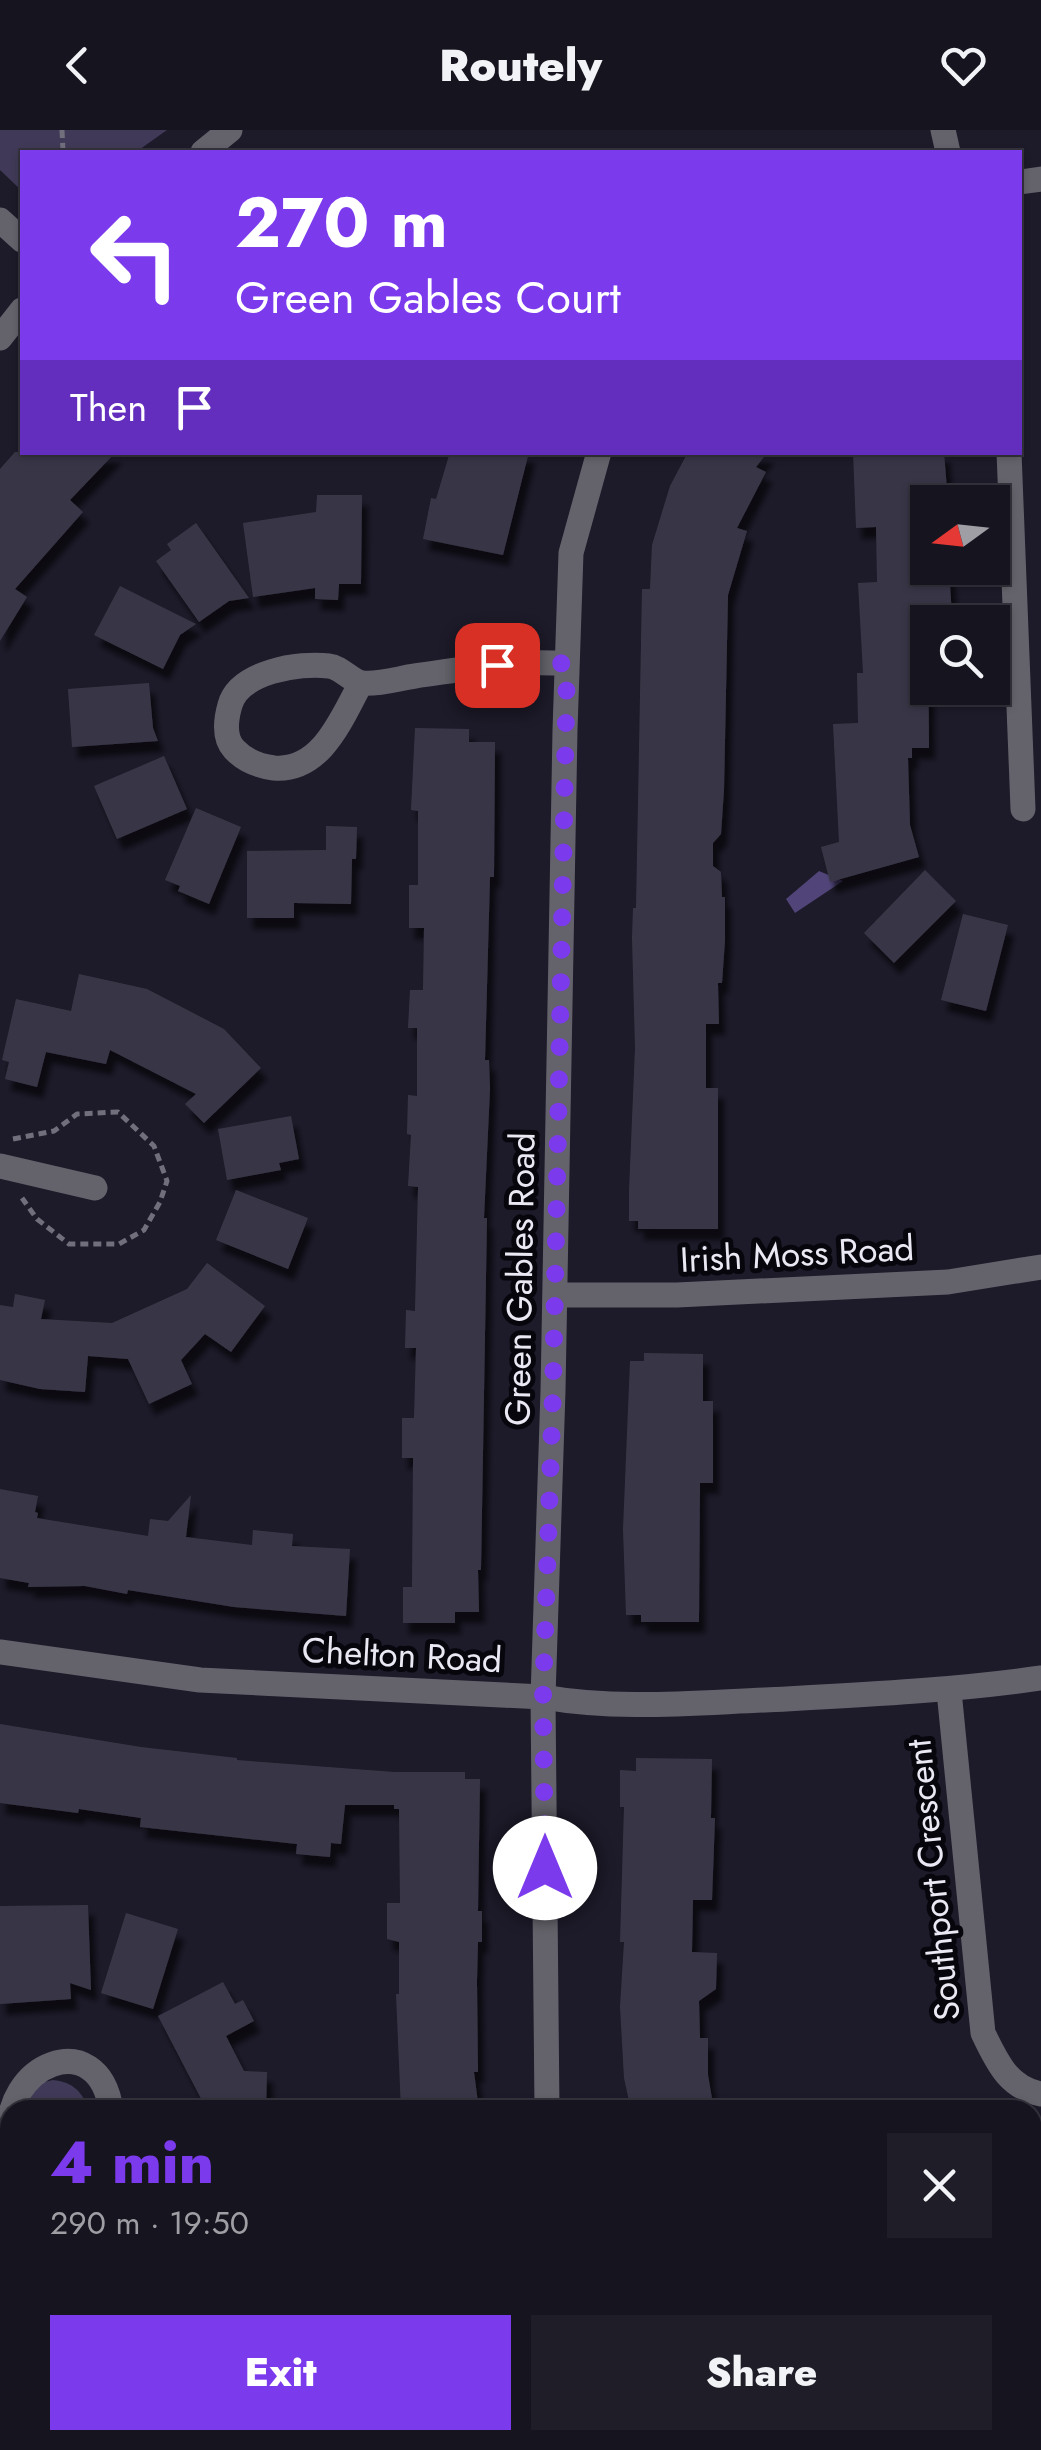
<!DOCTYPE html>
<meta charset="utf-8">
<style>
body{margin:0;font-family:Jost,sans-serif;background:#1f1d28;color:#f1f3f6;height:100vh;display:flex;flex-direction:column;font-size:38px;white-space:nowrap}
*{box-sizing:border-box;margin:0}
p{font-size:32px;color:#9e9ea4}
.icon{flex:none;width:55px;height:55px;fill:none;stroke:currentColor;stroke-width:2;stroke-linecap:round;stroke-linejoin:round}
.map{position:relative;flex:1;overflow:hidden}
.details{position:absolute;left:0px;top:1970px;width:1042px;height:350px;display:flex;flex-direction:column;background:#16141f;border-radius:30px 30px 0 0;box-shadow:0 2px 8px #0004,0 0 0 2px #35333d}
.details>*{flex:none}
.guide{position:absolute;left:20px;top:20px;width:1002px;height:305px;border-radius:0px;box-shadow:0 2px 8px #0004,0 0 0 2px #35333d;background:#7c3aed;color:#fff;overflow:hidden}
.needle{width:65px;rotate:255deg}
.tools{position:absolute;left:910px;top:355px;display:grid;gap:20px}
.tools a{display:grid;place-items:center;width:100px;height:100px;border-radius:0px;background:#16141f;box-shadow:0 2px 8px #0004,0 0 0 2px #35333d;font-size:50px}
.pin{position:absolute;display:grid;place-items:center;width:85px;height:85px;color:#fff;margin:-42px;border-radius:20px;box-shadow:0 5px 15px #0006}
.me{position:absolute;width:110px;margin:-55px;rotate:0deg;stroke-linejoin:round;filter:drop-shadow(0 0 8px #0008)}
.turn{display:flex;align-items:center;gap:35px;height:210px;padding:0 50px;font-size:45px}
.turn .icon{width:130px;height:130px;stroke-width:2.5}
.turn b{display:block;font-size:70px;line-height:85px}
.then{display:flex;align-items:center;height:95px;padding:0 50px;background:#0003;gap:20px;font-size:38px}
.round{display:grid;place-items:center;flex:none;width:105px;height:105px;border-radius:0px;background:#1f1d28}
.head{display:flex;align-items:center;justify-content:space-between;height:170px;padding:0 50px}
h1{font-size:60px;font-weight:800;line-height:75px;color:#7c3aed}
.action{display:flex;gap:20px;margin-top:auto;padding:20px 50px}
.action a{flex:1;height:115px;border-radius:0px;background:#7c3aed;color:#fff;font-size:40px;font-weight:800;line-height:115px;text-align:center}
.action a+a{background:#1f1d28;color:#f1f3f6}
header{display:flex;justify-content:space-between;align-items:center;height:130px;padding:0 50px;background:#16141f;font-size:45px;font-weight:800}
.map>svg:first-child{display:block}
</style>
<header><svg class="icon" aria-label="back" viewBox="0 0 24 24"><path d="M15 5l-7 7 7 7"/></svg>Routely<svg class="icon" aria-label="heart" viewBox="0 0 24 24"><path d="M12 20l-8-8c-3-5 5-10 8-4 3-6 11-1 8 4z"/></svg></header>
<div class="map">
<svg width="1041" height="2320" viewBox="0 0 1041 2320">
<defs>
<filter id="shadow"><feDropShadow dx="6" dy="11" stdDeviation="2.5" flood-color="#0009"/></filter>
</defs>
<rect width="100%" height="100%" fill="#1d1a29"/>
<path fill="#403a58" d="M0,0h167l-31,22h-114v39l-22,-21z
M53,1950c19,2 30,11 35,30h-65l17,-27z"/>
<path fill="#504478" d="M819,741l24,10 -48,32 -9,-14z"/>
<path fill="#393646" filter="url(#shadow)" d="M15,322h101l-46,48 13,12 -68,77 12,8 -27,44v-172z
M450,322h79l-26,103 -80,-16 8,-41 5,1z
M688,322h80l-12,15 10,5 -29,56 10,3 -19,64 -4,195 -3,44 -8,9v23l8,6 1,25h3v43l-3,43h-4l1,41h-13v64h12v141h-80v-8h-9v-30l6,-143 -3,-110 1,-30h3l6,-319h8l2,-44 18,-59z
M853,322h91l4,50h-20v66h21l3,48h-15v6h-9l1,126h-17v10h-4l2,67 9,32 -89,25 -9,-35 18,-5 -6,-118 25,-1 -1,-50h6l-5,-90 19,-1 -1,-55 -20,1z
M317,365h45l-1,89h-22l-1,16 -23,-1v-11l-62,9 -10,-74 73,-11z
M196,393l53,75 -20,3 -30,21 -43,-61 15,-11 -4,-6z
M120,456l76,38 -16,11 -17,34 -69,-34z
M149,553l4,45 5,13 -86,6 -4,-58z
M415,598l54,1v13h26l-1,135h-4l-5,183h4l1,29 -6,129h3l-6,352h-3l1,42h-24v11h-52v-36h9l1,-129h-11v-40h12l2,-70h-11l1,-38 9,1 3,-124 -10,-1 3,-51 -4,-1 1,-39 9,1v-68h-9l2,-38h13l1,-62h-15v-43h9v-74l-7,-1z
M164,626l23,53 -70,30 -23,-53z
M196,678l45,19 -32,77 -31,-13 2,-5 -15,-6z
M326,696l31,1 -1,32h-4l-1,45 -57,-1v15h-47v-67l79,-1z
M925,740l31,31 -62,62 -30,-30z
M963,784l45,11 -22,86 -45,-11z
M79,844l68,15 77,40 37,39 -57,55 -19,-19 11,-10 -86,-44 -4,14 -60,-12 -9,35 -32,-8 4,-17 -7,-2 14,-61 55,12z
M291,986l8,43 -20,4 2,7 -54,10 -9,-51z
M236,1060l72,28 -20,51 -72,-29z
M207,1133l58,43 -34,46 -26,-18 -24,26 11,24 -43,20 -21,-45 -40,-3 -3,36 -45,-3 -40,-9v-75l13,2 2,-13 30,6 -4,19 71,4 75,-34z
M644,1223l59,1v47h10v82h-13l-1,139h-58v-7h-15l-3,-86 7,-168h14z
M0,1359l38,7 -3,16 3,1 -1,5 111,18 2,-17 18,2 23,-26 -5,42 66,8 1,-15 40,4 -1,12 58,3 -4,67 -112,-9 -106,-17 -1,4 -42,-8 -57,1 1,-4 -29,-5z
M0,1594l141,23 96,11v2l157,12h71v7h15l-2,132h4v31h-4l-1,39 1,91h-4l5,38h-78l-5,-116h3v-52l-12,-3v-36h13l-1,-94h-5v-4h-49l-4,39 -10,-1 -1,14 -34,-3 1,-10 -157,-17 1,-9 -62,-9 -1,4 -78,-10z
M636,1628l76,1 -1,59h4l-3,82h-19l-1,52 25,1 -1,36 -17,12 1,37h8v37l6,35h-83l-7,-32 -4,-71 4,-65h-4l4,-135h-4v-37l16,1z
M88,1775l3,85 -21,-7 1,16 -71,5v-98z
M126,1783l52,16 -25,80 -52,-16z
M223,1852l12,22 8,-4 11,21 -28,15 18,35 23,1 -1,38h-59l-49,-94z"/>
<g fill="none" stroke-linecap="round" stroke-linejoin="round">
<path stroke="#716f7c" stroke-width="5" stroke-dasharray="8 5" stroke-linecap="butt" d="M62,0l1,22
M13,1009l41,-8 23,-17 41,-2 36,34 13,35 -7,21 -16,28 -25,14h-50l-32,-25 -15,-21"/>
<path stroke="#64636b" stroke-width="25" d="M943,0l5,22
M1020,52l21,-3
M1009,322l14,357
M361,553c-19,34 -39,89 -87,85 -15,-2 -30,-8 -40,-19 -11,-12 -8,-30 -4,-44 9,-33 69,-43 99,-39 12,1 22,15 33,17 16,2 38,-5 53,-7 51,-7 101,-17 152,-12
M0,1036l95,22
M555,1165h122l271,-13 93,-15
M949,1561l34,342c14,28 24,54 58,61
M547,1980l-4,-413 10,-306 12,-661 6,-177 28,-101
M10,2011c-10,-77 89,-117 101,-31
M694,2310l5,10
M369,2320l18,-10"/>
<path stroke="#64636b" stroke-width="25" d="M203,22l27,-22
M0,90l22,20
M0,208l22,-28
M0,1522l200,28 343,17c74,13 148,6 222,3 93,-5 184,-9 276,-22"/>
</g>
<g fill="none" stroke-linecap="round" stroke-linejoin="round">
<path stroke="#7c3aed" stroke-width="18" stroke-dasharray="0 32.4" d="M497,535l34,-5 36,4 -14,726 -10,307 2,171"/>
</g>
<g text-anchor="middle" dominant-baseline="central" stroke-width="10" stroke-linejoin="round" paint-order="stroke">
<g font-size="35" fill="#e9e8f3" stroke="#07060c">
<text transform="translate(797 1124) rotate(-3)">Irish Moss Road</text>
<text transform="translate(520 1149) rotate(-89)">Green Gables Road</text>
<text transform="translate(402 1525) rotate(3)">Chelton Road</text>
<text transform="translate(933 1750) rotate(-96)">Southport Crescent</text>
</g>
</g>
</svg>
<div class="tools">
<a><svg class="needle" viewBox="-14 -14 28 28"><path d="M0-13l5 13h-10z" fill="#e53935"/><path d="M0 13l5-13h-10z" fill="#9e9ea4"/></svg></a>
<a><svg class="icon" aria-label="search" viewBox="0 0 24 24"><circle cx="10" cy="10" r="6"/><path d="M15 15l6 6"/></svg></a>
</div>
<div class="pin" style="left:497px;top:535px;background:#d93025"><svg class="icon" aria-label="arrive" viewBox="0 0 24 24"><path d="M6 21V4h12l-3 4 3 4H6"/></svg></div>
<svg class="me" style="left:545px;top:1738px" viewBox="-20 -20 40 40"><circle r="19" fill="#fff"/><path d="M0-13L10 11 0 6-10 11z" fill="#7c3aed"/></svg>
<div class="guide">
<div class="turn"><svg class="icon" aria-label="left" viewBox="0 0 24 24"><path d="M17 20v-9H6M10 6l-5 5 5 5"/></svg><div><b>270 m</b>Green Gables Court</div></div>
<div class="then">Then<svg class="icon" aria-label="arrive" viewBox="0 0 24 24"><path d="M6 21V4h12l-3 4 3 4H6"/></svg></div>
</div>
<section class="details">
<div class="head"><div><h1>4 min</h1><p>290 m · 19:50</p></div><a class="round"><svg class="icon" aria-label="close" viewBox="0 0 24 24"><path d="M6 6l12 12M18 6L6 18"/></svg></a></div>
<div class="action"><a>Exit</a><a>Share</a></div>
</section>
</div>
